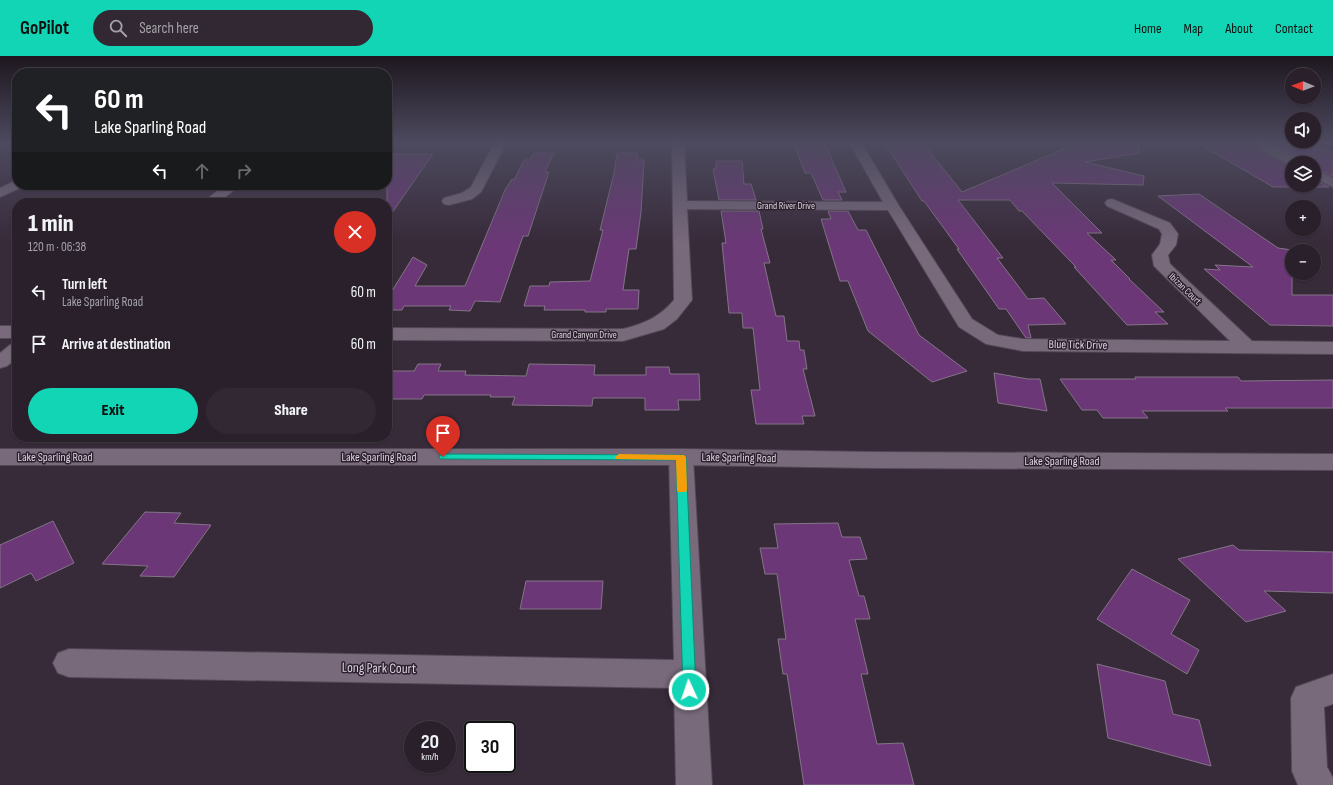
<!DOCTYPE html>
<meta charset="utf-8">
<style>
body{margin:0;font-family:"Sofia Sans Condensed",sans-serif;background:#312833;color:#f1f3f6;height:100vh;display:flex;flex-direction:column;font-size:15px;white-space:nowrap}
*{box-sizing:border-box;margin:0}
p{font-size:13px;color:#a5a3a9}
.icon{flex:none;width:22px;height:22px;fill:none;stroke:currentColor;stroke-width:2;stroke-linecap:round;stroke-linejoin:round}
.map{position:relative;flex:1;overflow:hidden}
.drawer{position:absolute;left:12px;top:142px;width:380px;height:244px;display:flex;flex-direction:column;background:#29202b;border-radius:16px;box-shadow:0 1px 3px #0004,0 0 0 1px #453e47}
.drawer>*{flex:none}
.guide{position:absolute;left:12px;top:12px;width:380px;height:122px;border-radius:16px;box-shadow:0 1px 3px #0004,0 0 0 1px #453e47;background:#202124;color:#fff;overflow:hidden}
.needle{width:26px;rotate:271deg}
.fabs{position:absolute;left:1285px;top:12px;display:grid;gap:8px}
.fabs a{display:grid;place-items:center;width:36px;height:36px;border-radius:50%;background:#29202b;box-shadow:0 1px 3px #0004,0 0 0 1px #453e47;font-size:20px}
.speed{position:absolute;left:404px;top:665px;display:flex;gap:8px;font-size:20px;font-weight:700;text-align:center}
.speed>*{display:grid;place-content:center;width:52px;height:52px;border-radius:50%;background:#29202b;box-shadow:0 1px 3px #0004,0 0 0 1px #453e47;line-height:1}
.speed small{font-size:10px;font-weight:400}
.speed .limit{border:2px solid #111;border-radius:6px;background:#fff;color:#111}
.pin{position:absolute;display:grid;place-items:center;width:34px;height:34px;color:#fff;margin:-41px -17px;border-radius:50% 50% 50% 0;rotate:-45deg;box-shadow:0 0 4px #0007}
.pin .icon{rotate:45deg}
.me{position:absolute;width:44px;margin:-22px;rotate:357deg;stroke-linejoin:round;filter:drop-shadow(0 0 3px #0008)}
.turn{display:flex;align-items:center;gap:14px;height:84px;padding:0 16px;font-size:18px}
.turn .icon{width:52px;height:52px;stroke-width:2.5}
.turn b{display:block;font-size:28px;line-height:34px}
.lanes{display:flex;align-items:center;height:38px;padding:0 16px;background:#0003;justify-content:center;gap:20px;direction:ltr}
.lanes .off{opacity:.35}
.round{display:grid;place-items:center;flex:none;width:42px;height:42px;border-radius:21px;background:#312833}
.head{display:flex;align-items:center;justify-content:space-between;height:68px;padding:0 16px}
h1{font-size:24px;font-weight:800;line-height:30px}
.button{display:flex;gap:8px;margin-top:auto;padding:8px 16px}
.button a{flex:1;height:46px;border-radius:24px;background:#11d5b4;color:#111;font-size:16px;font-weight:800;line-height:46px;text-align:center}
.button a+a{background:#312833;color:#f1f3f6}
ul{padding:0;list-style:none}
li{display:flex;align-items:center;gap:12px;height:52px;padding:0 16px}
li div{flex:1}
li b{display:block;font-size:15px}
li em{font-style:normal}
header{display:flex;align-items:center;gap:24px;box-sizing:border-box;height:56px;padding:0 20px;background:#11d5b4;color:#111}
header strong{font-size:19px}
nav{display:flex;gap:22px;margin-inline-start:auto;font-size:14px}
.search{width:280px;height:36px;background:#312833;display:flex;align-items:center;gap:10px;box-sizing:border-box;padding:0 14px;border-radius:22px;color:#a5a3a9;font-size:15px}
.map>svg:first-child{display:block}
</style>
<header>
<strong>GoPilot</strong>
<div class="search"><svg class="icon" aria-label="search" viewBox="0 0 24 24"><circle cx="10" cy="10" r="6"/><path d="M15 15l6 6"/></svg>Search here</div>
<nav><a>Home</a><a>Map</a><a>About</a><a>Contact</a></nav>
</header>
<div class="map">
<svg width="1333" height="729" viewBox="0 0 1333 729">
<rect width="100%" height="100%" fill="#372a39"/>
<path fill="#6b3777" stroke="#847587" d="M884,86h38l40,50 118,-50h58l1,11 -54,9 59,14 -1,9 -91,-2 50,50h-15l29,27h-5l19,19h-1l35,33h-9l13,12 -41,1 -53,-58h2l-54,-56h-3l-9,-11h-52l45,58h-6l31,41 16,-1 22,26 -38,1 3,13h-5l-20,-29h-7l-42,-60h2l-35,-48h-2z
M1196,86h52l2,3 42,22v18h22v-5l15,7h-56z
M1267,86h39l27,10v24l-19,-8v-5h-11l-2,-4z
M794,88h31l21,48h-8l4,8h-19l-12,-27h-6z
M534,97h20l-9,19h4l-21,64h-5l-23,66 -25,-1 -5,10 -21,-1 2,-4h-47l-2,4h-15v-11l26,-42 14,8 -12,21h50l40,-96 7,-11 2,1 10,-20h6z
M617,97h21l-1,7h7l-3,52 -5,37h-7l-6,41h16l-1,19h-32v3h-21v-2h-41l1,-4h-21l6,-20h19l1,-4 40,-1 13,-51h-3l14,-57z
M387,98h46l-46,66z
M716,105h26l2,23h7l5,16h-37l-6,-31h3z
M1199,138l79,54 14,2v45h41v31l-63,-1 -66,-56 16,1 -5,-5 38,2 -95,-71z
M721,155h38l4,18h-2l9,34h-6l12,53h8l3,25h12l1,9h4l3,19h-4l12,47h-13l2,8h-48l-5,-34h9l-7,-62h-10l-1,-15h-13l-7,-70h4z
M828,155h20l10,19h8l53,105 48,36 -35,11 -64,-51 -20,-50h-8l-19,-62h10z
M418,308h23l-3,7h28l-1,4 61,1 3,-12 66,1 -1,10h52v-8h23l1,7h29l1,26h-22l1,10h-34v-12h-52l-1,8 -80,-1 3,-8h-25l1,-2h-67l-2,4h-35v-28h27z
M994,317l34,6h12l7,32 -49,-8z
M1135,321h103l3,4 92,-1v28h-108l3,3h-86l6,7h-45l-6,-8h-15l-22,-31h76z
M145,456l36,1 -7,10 37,2 -37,52 -34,-1 8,-10 -46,-2z
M53,465l21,42 -38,18 -5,-8 -31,15v-43z
M838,467l4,14h18l7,22 -18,1 10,36h5l6,23h-15l13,55h-7l16,70 26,-1 11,42h-110l-17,-111h-4l-5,-35h8l-9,-65h-12l-5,-26h18l-4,-24z
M1233,489l6,5 94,2v41l-69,-2 22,20 -40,11 -68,-63z
M1132,513l58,31 -19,34 28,16 -12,24 -90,-55z
M526,525h77l-2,28h-81z
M1097,608l68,17 8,33 26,6 12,46 -103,-28z"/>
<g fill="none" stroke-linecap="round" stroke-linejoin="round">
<g stroke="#534855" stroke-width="2">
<path id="street" d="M495,86h12l-26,50 -9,7 -23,6 -5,-1 -2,-3 2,-3 18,-5 9,-6z
M672,86h12l3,59 196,1 -34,-60h12l38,64 73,113 26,16 25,4 207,2 -76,-75 -2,-11 8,-11 2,-10 -3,-5 -52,-23 -2,-3 2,-3 5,-1 58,24 8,11 -2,11 -8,10 2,9 82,77 81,1v12l-310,-3 -37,-7 -27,-17 -71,-117 -201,-1 5,91 -15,19 -13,10 -41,12 -236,-1v-12l236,1c21,-5 37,-12 51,-29z
M1249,86h15l36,18 2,3h-10v3l-41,-22z
M1314,113l19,9v9l-19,-9z
M17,124v5h6l-1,2 -22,10v-9z
M225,129h15l-22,18h-16z
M0,270h17v12h-17z
M17,287v15l-10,8 -7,2v-15l10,-8z
M681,393l8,2 4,6 19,328h-36l-2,-97 -605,-11 -11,-4 -5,-10 5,-10 11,-4 605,11 -5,-203 4,-6z
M1333,618v30l-9,3 3,60 6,11v7h-35l-6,-14 -1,-73 5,-11z"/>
</g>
<g stroke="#534855" stroke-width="2">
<path id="secondary" d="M0,393h681l192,3 460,2v16l-460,-2 -192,-3h-681z"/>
</g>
<use href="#street" fill="#78697b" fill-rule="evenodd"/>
<use href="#secondary" fill="#78697b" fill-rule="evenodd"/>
</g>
<linearGradient id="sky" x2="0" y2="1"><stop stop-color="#1e171f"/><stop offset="0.46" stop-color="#4d4a5f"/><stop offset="1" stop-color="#4d4a5f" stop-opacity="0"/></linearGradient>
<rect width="1333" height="188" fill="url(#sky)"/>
<path fill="#11d5b4" stroke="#0b8a75" d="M443,398l241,1 2,2 10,233 -2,4 -5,2 -4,-2 -2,-4 -7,-230 -236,-1 -1,-2 1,-2z"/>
<path fill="#f59e0b" d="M619,398l65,1 2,2 1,33 -1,2h-8l-1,-2 -1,-30 -60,-1 -1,-2z"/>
<g text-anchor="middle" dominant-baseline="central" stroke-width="3" stroke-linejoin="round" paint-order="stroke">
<g font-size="10" fill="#dbd3dd" stroke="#2c202f">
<text x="786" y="150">Grand River Drive</text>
<text transform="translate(1185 233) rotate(44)">Ibizan Court</text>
<text x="584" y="279">Grand Canyon Drive</text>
</g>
<g font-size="12" fill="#dbd3dd" stroke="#2c202f">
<text transform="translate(1078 289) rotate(1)">Blue Tick Drive</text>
<text x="55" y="401">Lake Sparling Road</text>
<text x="379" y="401">Lake Sparling Road</text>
<text transform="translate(739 402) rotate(1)">Lake Sparling Road</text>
<text x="1062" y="405">Lake Sparling Road</text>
</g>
<g font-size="14" fill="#dbd3dd" stroke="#2c202f">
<text transform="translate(379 612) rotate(1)">Long Park Court</text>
</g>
</g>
</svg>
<div class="fabs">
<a><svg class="needle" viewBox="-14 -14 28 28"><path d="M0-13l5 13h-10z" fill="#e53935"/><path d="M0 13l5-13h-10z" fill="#a5a3a9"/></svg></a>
<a><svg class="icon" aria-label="sound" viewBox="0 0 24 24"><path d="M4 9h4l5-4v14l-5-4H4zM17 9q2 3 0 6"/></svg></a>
<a><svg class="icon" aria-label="layers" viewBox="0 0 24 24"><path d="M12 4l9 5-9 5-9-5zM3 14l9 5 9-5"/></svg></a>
<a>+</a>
<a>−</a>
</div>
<div class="speed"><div>20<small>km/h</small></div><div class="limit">30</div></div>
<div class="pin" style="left:443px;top:401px;background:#d93025"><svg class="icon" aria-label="arrive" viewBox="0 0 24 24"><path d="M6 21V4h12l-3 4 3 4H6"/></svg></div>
<svg class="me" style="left:689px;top:634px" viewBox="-20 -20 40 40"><circle r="17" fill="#11d5b4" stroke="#fff" stroke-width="3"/><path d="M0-11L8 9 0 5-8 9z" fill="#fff"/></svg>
<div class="guide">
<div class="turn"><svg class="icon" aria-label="left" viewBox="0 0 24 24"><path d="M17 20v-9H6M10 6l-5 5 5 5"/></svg><div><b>60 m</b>Lake Sparling Road</div></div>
<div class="lanes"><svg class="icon" aria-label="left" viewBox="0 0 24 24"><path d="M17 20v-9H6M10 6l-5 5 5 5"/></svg><svg class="icon off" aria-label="ahead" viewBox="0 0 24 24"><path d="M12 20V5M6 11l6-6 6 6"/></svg><svg class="icon off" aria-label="right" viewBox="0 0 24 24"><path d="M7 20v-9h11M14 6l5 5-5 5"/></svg></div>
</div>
<section class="drawer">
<div class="head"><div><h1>1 min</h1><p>120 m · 06:38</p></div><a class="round" style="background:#d93025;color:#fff"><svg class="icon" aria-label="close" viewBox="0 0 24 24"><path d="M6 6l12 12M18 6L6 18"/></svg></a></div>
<ul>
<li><svg class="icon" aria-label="left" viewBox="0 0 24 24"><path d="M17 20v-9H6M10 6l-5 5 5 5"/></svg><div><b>Turn left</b><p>Lake Sparling Road</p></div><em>60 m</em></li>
<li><svg class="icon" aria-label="arrive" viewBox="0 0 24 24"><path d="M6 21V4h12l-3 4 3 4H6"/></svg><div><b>Arrive at destination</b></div><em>60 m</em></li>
</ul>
<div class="button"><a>Exit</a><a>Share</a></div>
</section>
</div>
